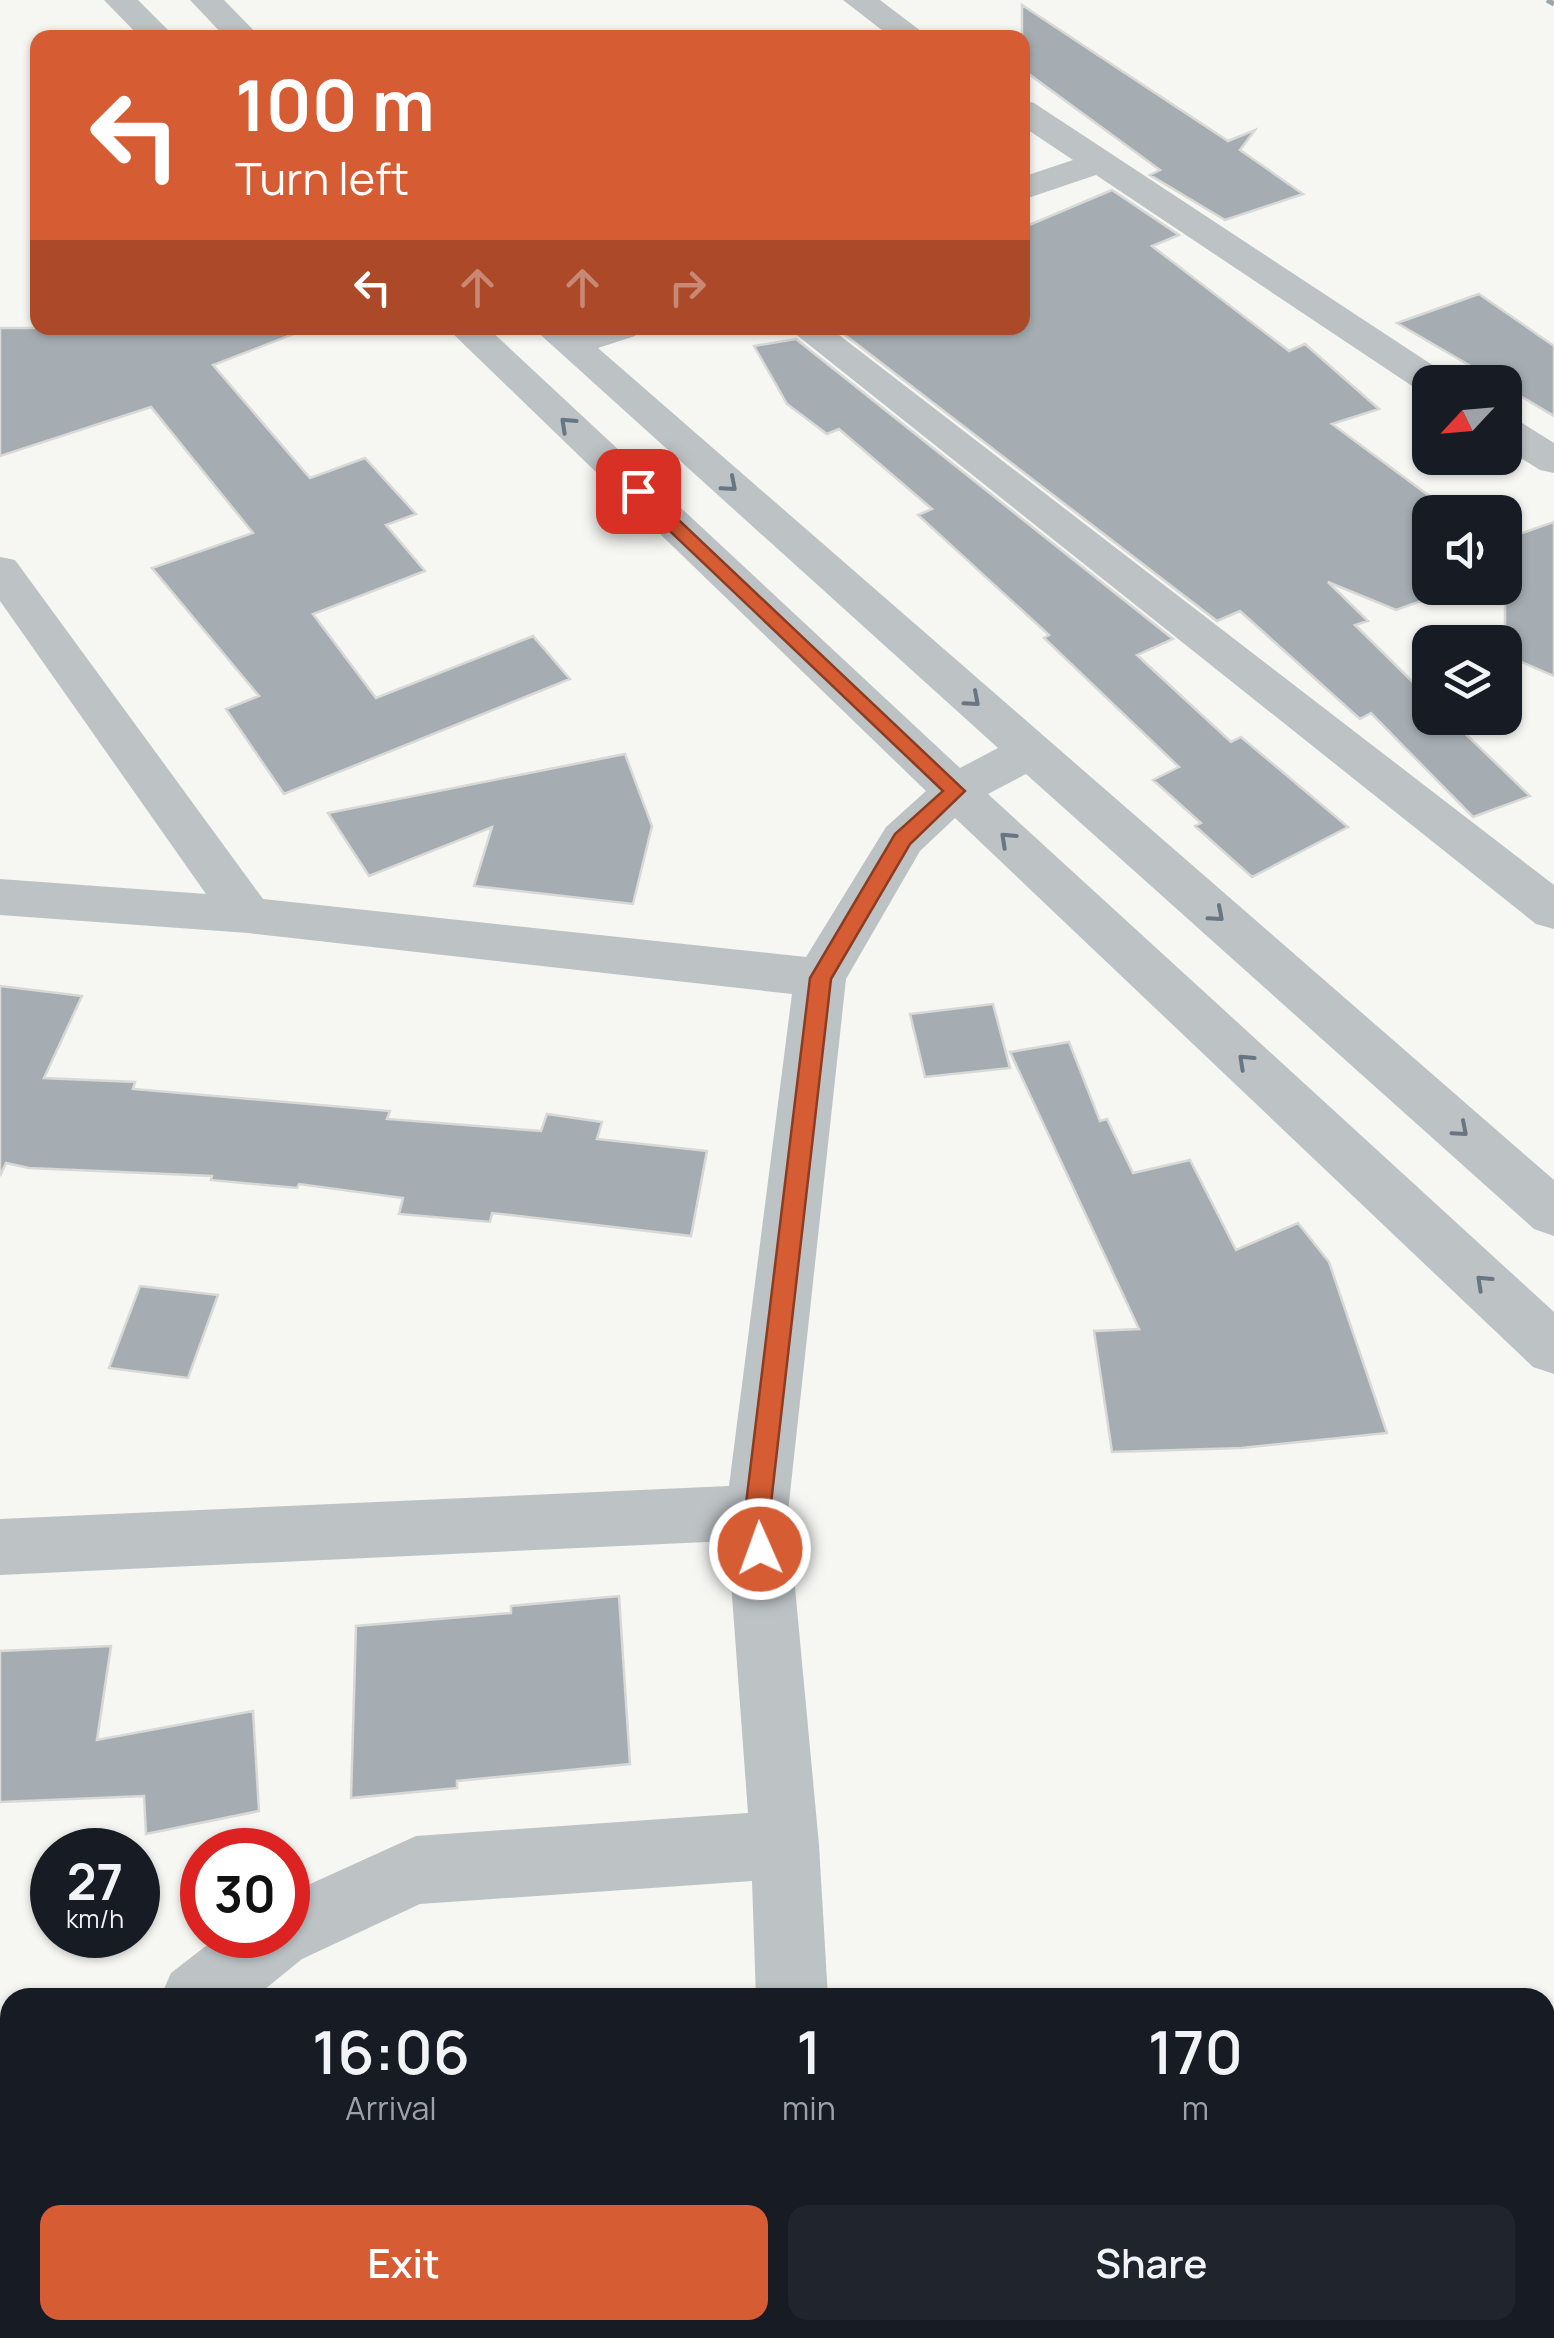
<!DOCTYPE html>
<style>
body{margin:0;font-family:Manrope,sans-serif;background:#20242c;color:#f1f3f6;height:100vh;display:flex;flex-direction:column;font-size:38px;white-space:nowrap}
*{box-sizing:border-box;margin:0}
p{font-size:32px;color:#9ea1a6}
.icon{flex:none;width:55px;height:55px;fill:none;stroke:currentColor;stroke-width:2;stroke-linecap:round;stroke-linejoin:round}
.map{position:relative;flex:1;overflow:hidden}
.sheet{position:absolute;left:0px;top:1988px;width:1555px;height:352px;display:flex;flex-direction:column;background:#171b24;border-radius:30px 30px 0 0;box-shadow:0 2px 8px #0004}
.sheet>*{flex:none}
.hud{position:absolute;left:30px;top:30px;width:1000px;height:305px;border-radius:20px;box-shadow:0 2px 8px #0004;background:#d65c33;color:#fff;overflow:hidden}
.needle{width:65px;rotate:244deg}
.buttons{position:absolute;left:1412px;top:365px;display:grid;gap:20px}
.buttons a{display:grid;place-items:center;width:110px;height:110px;border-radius:20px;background:#171b24;box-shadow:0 2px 8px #0004;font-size:50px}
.speed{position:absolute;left:30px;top:1828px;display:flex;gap:20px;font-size:50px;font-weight:700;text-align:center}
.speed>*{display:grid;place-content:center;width:130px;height:130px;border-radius:50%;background:#171b24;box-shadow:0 2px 8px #0004;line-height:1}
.speed small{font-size:25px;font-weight:400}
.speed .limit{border:15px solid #d22;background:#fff;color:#111}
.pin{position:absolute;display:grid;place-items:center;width:85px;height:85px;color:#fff;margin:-42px;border-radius:20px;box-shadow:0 5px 15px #0006}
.me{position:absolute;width:110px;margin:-55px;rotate:358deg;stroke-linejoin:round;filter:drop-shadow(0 0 8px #0008)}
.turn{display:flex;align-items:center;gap:35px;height:210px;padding:0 40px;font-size:45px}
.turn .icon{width:130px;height:130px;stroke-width:2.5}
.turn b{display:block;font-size:70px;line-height:85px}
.lanes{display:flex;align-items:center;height:95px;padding:0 40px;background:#0003;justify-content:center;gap:50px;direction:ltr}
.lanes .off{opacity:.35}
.eta{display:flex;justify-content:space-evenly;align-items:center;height:170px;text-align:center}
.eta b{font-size:60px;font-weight:600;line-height:70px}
.primary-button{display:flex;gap:20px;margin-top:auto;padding:20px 40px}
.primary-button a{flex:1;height:115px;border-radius:20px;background:#d65c33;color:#fff;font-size:40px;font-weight:600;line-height:115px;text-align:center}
.primary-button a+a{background:#20242c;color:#f1f3f6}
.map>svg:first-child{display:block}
</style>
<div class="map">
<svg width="1554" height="2338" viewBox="0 0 1554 2338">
<rect width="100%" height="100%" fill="#f6f6f3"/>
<path fill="#a5adb2" stroke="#d8d8d6" stroke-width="2.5" d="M1022,5l206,136 27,-11 -15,20 63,44 -78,26 -75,-45 10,-5 -138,-101z
M1112,190l67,45 -27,11 137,105 16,-7 74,65 -47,15 119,88h-21v76h28l-62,22 -68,-28 40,39 -13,4 75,74v19h19l81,78 -57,21 -102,-104 -11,6 -120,-108 -23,10 -372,-286 16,-7h161v-100z
M1479,294l75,52v70l-49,-29v-5h-7l-101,-59z
M0,328h299v4l-86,33 97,113 55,-20 51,56 -30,11 39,46 -112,43 63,84 157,-62 37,43 -286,115 -58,-85 33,-13 -107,-128 101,-35 -102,-126 -151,49z
M796,339l377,300 -36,16 94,87 10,-5 107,90 -96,50 -57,-51 6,-3 -48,-43 26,-13 -135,-129 5,-3 -131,-120 14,-6 -93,-80 -12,5 -40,-30 -33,-58z
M1554,522v154l-49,-21v-116z
M625,754l27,72 -19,78 -159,-18 18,-59 -123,49 -41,-63z
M0,986l82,10 -38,82 91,4 -2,7 257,22 -3,8 154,12 6,-17 55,8 -5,17 110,12 -16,85 -199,-23 -2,9 -91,-8 4,-16 -104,-14 -2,4 -86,-8 1,-4 -183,-8 -23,-5 -6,13z
M993,1004l17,64 -85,9 -15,-63z
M1069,1042l31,79 7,-2 26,54 57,-13 46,90 62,-27 31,39 58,171 -146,15 -129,4 -18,-121 45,-2 -129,-277z
M140,1286l78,9 -30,83 -79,-10z
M619,1596l11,168 -173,17v7l-106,10 5,-172 155,-13v-7z
M111,1646l-14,94 156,-29 6,100 -113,23 -2,-38 -144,6v-151z"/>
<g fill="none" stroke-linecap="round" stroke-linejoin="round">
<path fill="#bdc2c5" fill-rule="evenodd" d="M104,0h34l38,38h-35z
M190,0h34l37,38h-35z
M843,0h37l50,38h-38z
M1022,100l12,3 412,271 6,8h-22v11l-12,-3 -322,-215 -74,25v-23l51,-17 -51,-34z
M447,328h41l472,440 38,-20 -465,-420h107l-5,8 -37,12 956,832v56l-20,-7 -508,-455 -38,20 566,518v62l-21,-7 -578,-549 -35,33 -74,128 -58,533 31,333 9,153h-72l-4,-117 -332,23 -118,55 -48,39h-94l11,-25 49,-38h68v-41l128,-58 332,-23 -20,-272 -728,34v-56l729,-33 63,-492 -544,-61 -248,-18v-36l206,15 -206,-293v-44l15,3 248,339 543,58 80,-130 40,-36z
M788,328h42l724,557v44l-18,-5z
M1505,418l14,3 35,22v30l-14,-3 -35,-22z
M10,2187v89l-10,4v-89z
M770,2330h78v8h-78z"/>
<path stroke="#9fa6ab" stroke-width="5" stroke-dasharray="10 5" stroke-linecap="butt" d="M1547,0l7,4"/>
</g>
<defs><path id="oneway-chevron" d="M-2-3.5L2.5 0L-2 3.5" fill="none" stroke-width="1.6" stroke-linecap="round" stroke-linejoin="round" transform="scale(2.5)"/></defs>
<g stroke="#677682">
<use href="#oneway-chevron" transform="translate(567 424) rotate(-137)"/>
<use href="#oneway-chevron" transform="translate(730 485) rotate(41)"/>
<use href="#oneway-chevron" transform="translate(973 700) rotate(41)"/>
<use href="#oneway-chevron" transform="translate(1007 839) rotate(-137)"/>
<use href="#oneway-chevron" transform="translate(1217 915) rotate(41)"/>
<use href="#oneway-chevron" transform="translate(1245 1061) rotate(-137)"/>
<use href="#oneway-chevron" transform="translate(1461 1130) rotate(41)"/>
<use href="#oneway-chevron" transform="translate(1483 1282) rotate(-137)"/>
</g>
<path fill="#d65c33" stroke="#8b3c21" stroke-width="2.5" d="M638,486l7,2 320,303 -55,53 -79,135 -61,533 3,37 -3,9 -10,3 -9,-3 -6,-46 65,-534 85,-144 48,-43 -311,-296 -2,-4z"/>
</svg>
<div class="buttons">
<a><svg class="needle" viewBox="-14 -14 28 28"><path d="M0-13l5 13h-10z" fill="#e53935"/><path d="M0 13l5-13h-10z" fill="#9ea1a6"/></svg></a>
<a><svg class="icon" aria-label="sound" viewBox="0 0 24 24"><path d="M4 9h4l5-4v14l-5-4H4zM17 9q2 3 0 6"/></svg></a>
<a><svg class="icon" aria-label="layers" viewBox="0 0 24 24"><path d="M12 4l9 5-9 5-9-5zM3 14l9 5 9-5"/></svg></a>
</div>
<div class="speed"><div>27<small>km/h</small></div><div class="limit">30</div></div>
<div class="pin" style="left:638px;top:491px;background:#d93025"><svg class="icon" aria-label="arrive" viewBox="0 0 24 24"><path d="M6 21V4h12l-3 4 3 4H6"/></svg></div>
<svg class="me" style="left:760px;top:1549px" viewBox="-20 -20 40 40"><circle r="17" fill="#d65c33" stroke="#fff" stroke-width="3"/><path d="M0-11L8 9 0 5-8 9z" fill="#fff"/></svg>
<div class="hud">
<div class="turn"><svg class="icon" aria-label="left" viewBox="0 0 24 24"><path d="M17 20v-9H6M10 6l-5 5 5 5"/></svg><div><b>100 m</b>Turn left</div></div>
<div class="lanes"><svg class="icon" aria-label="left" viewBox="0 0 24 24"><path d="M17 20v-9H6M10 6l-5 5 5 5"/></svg><svg class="icon off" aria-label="ahead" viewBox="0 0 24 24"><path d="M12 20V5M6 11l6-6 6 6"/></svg><svg class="icon off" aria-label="ahead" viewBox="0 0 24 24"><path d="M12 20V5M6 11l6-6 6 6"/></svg><svg class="icon off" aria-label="right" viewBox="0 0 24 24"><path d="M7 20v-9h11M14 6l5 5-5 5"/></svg></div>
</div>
<section class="sheet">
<div class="eta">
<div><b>16:06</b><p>Arrival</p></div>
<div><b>1</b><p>min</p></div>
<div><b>170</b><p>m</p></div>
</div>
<div class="primary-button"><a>Exit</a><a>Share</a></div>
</section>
</div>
